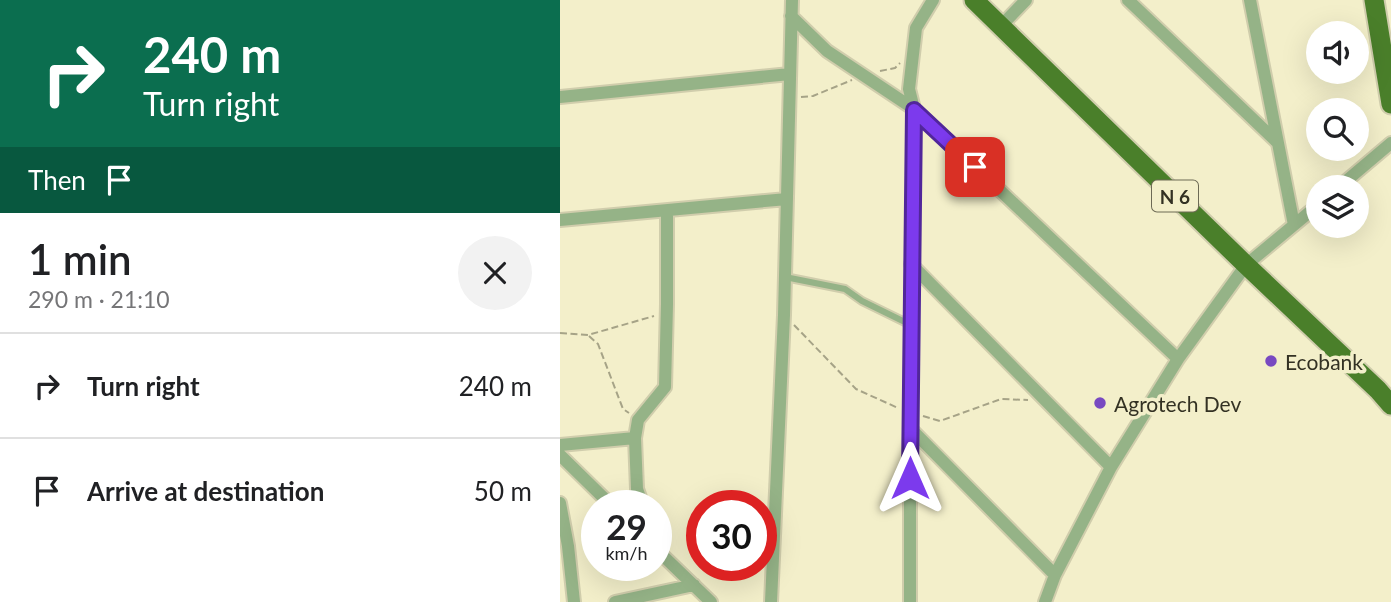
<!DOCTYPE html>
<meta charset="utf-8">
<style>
body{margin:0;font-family:Lato,sans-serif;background:#f2f2f2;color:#202124;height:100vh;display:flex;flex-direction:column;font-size:26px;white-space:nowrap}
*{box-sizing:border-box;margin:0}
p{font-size:23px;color:#757577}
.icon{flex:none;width:38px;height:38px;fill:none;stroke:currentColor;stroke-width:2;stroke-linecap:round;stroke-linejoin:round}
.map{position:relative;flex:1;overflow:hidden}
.drawer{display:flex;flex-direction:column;background:#fff;width:560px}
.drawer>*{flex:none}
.hud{background:#0b6e4f;color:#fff;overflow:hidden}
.controls{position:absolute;left:746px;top:21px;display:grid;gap:14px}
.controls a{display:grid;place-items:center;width:63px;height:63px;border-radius:50%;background:#fff;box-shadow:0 7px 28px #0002;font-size:35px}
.speed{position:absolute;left:21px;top:490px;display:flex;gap:14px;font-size:35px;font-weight:700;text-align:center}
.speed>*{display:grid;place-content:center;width:91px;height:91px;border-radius:50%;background:#fff;box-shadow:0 7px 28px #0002;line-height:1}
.speed small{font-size:18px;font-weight:400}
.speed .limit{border:10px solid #d22;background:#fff;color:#111}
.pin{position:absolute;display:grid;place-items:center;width:60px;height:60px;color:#fff;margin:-30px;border-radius:14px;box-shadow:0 4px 10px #0006}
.me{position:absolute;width:77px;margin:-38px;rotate:0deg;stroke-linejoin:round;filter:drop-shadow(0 0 5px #0008)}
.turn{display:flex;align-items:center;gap:24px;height:147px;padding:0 28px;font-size:32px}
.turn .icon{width:91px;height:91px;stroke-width:2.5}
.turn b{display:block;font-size:49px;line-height:60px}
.then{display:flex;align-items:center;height:66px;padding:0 28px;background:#0003;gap:14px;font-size:26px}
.round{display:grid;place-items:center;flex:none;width:74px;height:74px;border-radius:37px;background:#f2f2f2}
.head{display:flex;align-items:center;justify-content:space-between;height:119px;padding:0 28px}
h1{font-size:42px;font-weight:600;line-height:52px}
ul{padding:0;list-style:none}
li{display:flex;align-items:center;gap:21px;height:105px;padding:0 28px;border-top:2px solid #e0e0e0}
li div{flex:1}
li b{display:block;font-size:26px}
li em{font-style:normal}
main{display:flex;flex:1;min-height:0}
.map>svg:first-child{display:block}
</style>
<main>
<section class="drawer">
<div class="hud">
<div class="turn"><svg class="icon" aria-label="right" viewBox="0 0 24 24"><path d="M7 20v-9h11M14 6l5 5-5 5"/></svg><div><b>240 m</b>Turn right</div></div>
<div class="then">Then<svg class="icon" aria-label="arrive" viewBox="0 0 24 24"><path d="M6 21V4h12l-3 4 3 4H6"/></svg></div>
</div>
<div class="head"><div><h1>1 min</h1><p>290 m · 21:10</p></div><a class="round"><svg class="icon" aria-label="close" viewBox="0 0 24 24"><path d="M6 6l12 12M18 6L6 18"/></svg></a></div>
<ul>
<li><svg class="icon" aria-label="right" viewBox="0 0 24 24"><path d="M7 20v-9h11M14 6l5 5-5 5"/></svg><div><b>Turn right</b></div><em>240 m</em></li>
<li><svg class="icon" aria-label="arrive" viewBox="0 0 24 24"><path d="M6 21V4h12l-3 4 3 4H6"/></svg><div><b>Arrive at destination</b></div><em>50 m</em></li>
</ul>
</section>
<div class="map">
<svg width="831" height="602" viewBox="0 0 831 602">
<rect width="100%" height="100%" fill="#f3efca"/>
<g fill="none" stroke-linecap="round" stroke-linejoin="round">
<g stroke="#d0cdac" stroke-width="10">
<path id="service" d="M225,277l60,12 17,12 49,24"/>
</g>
<g stroke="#d0cdac" stroke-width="16">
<path id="minor" d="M568,0l150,143
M690,0l44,225
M231,16l36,35 87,58 264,250
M441,26l25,-26
M0,97l230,-23
M779,187l52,-44
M0,220l227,-21
M351,264l200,203
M350,428l145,147
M0,445l75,-7
M0,455l52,51
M0,503l8,43 6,56
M83,506l-6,-17 -2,-51 3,-18 27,-33 2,-83v-93
M96,549l55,53
M55,602l79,-17
M211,602l13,-287 8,-315
M350,602v-174l4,-319 -5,-20 7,-61 17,-28
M485,602l10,-27 56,-108 67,-108 68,-94 72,-60"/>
</g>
<g stroke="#d0cdac" stroke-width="23">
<path id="primary" d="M414,0l272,265 132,125 13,15
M814,0l17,104"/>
</g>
<path stroke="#a6a387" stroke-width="2" stroke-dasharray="7 3.5" stroke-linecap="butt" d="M320,71l15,-3 5,-5
M241,97l12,-1 39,-16
M234,325l62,64 42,19
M0,333l28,2 66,-19
M29,336l9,8 25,65 6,4
M363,416l17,5 61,-22 27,1"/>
<use href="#service" stroke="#95b387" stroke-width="6"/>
<use href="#minor" stroke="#95b387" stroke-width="12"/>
<use href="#primary" stroke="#4a7f2a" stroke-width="19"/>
</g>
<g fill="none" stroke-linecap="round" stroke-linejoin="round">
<g stroke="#51269a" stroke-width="18">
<path id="route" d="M350,478l4,-368 61,57"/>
</g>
<use href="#route" stroke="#7c3aed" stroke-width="12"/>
</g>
<g fill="#7849c1" stroke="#f3efca" stroke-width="2.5">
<circle cx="711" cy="361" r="7"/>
<circle cx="540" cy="403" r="7"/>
</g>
<g text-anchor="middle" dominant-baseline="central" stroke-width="7" stroke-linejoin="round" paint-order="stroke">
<rect fill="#f3efca" stroke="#6d6a55" stroke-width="2" x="592" y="180.5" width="46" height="31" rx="5"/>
<g font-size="19" font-weight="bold" fill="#333123">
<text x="615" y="196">N 6</text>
</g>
<g font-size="21" fill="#333123" stroke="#f3efca" text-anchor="start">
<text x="725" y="361">Ecobank</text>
<text x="554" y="403">Agrotech Dev</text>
</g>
</g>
</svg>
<div class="controls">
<a><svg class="icon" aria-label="sound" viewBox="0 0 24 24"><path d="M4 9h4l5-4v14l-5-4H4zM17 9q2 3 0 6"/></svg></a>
<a><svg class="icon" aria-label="search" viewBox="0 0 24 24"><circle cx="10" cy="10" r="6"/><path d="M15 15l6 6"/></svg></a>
<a><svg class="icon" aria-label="layers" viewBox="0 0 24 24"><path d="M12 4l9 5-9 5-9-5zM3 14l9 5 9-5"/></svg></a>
</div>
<div class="speed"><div>29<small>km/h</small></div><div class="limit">30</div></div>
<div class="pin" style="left:415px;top:167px;background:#d93025"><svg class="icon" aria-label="arrive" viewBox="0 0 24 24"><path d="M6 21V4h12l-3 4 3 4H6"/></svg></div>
<svg class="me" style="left:350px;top:478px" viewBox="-20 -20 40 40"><path d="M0-17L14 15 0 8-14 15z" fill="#7c3aed" stroke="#fff" stroke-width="4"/></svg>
</div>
</main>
